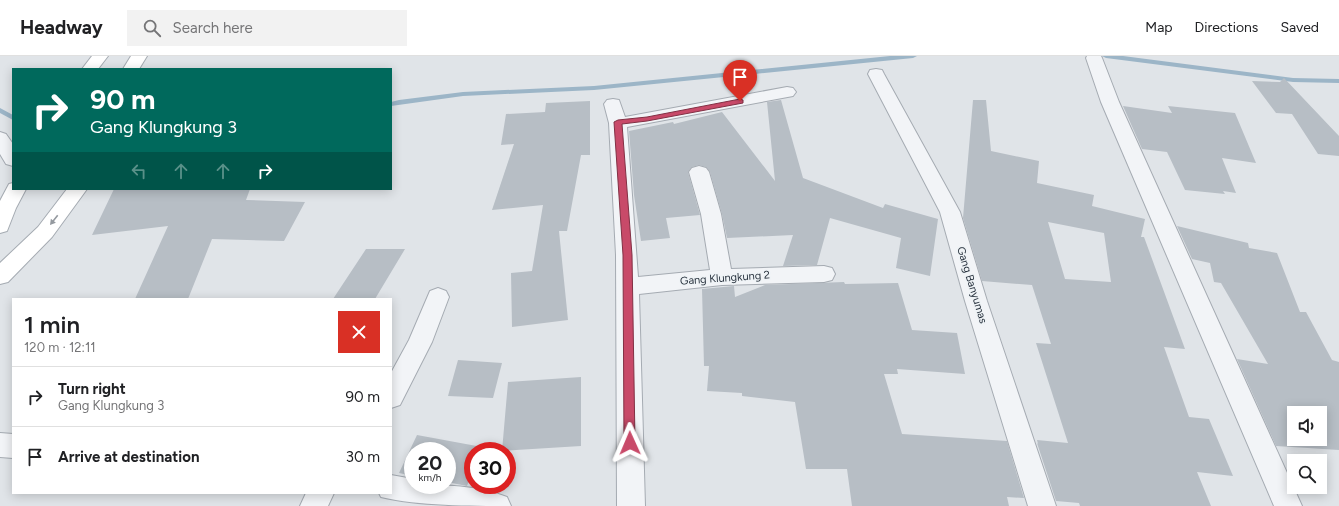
<!DOCTYPE html>
<meta charset="utf-8">
<style>
body{margin:0;font-family:Figtree,sans-serif;background:#f2f2f2;color:#202124;height:100vh;display:flex;flex-direction:column;font-size:15px;white-space:nowrap}
*{box-sizing:border-box;margin:0}
p{font-size:13px;color:#757577}
.icon{flex:none;width:22px;height:22px;fill:none;stroke:currentColor;stroke-width:2;stroke-linecap:round;stroke-linejoin:round}
.map{position:relative;flex:1;overflow:hidden}
.side{position:absolute;left:12px;top:242px;width:380px;height:196px;display:flex;flex-direction:column;background:#fff;border-radius:0px;box-shadow:0 2px 10px #0003}
.side>*{flex:none}
.guide{position:absolute;left:12px;top:12px;width:380px;height:122px;border-radius:0px;box-shadow:0 2px 10px #0003;background:#00695c;color:#fff;overflow:hidden}
.fabs{position:absolute;left:1287px;top:350px;display:grid;gap:8px}
.fabs a{display:grid;place-items:center;width:40px;height:40px;border-radius:0px;background:#fff;box-shadow:0 2px 10px #0003;font-size:20px}
.speed{position:absolute;left:404px;top:386px;display:flex;gap:8px;font-size:20px;font-weight:700;text-align:center}
.speed>*{display:grid;place-content:center;width:52px;height:52px;border-radius:50%;background:#fff;box-shadow:0 2px 10px #0003;line-height:1}
.speed small{font-size:10px;font-weight:400}
.speed .limit{border:6px solid #d22;background:#fff;color:#111}
.pin{position:absolute;display:grid;place-items:center;width:34px;height:34px;color:#fff;margin:-41px -17px;border-radius:50% 50% 50% 0;rotate:-45deg;box-shadow:0 0 4px #0007}
.pin .icon{rotate:45deg}
.me{position:absolute;width:44px;margin:-22px;rotate:359deg;stroke-linejoin:round;filter:drop-shadow(0 0 3px #0008)}
.turn{display:flex;align-items:center;gap:14px;height:84px;padding:0 12px;font-size:18px}
.turn .icon{width:52px;height:52px;stroke-width:2.5}
.turn b{display:block;font-size:28px;line-height:34px}
.lanes{display:flex;align-items:center;height:38px;padding:0 12px;background:#0003;justify-content:center;gap:20px;direction:ltr}
.lanes .off{opacity:.35}
.round{display:grid;place-items:center;flex:none;width:42px;height:42px;border-radius:0px;background:#f2f2f2}
.summary{display:flex;align-items:center;justify-content:space-between;height:68px;padding:0 12px}
h1{font-size:24px;font-weight:600;line-height:30px}
ul{padding:0;list-style:none}
li{display:flex;align-items:center;gap:12px;height:60px;padding:0 12px;border-top:1px solid #e0e0e0}
li div{flex:1}
li b{display:block;font-size:15px}
li em{font-style:normal}
header{display:flex;align-items:center;gap:24px;box-sizing:border-box;height:56px;padding:0 20px;background:#fff;border-bottom:1px solid #e0e0e0}
header strong{font-size:19px}
nav{display:flex;gap:22px;margin-inline-start:auto;font-size:14px}
.search{width:280px;height:36px;background:#f2f2f2;display:flex;align-items:center;gap:10px;box-sizing:border-box;padding:0 14px;border-radius:0px;color:#757577;font-size:15px}
.map>svg:first-child{display:block}
</style>
<header>
<strong>Headway</strong>
<div class="search"><svg class="icon" aria-label="search" viewBox="0 0 24 24"><circle cx="10" cy="10" r="6"/><path d="M15 15l6 6"/></svg>Search here</div>
<nav><a>Map</a><a>Directions</a><a>Saved</a></nav>
</header>
<div class="map">
<svg width="1339" height="450" viewBox="0 0 1339 450">
<rect width="100%" height="100%" fill="#e0e4e8"/>
<g fill="none" stroke-linecap="round" stroke-linejoin="round">
<path fill="#9cb5c7" fill-rule="evenodd" d="M890,0h27l-4,2 -319,32 -131,6 -72,10v-4l8,-2 64,-8 131,-6z
M1102,0h21l170,22 46,1v4l-46,-1 -187,-24z
M0,52l13,7v5l-13,-7z"/>
</g>
<path fill="#b7bec5" fill-rule="evenodd" d="M1284,22l55,58v20l-21,-2 -26,-40 -16,-1 -24,-32 28,1z
M781,44l22,78 80,30 2,-4 53,15 -8,57 -34,-8 5,-30 -71,-20 -13,47 -34,1 10,-31 -66,3 -5,-24 -12,-42 -4,-5 -7,-2 -7,2 -4,5 12,43 -34,3 4,20 -29,3 -7,-46 -5,-64 44,-9 1,2 48,-12 53,69 -8,-79z
M973,44h13l5,51 48,10 -2,22 57,12 -2,11 53,13 -4,18h3l41,112 -21,-2 25,70 20,2 24,57 -36,-4 14,34h-131l-1,-3 -23,-2 -19,-58 1,1 -1,-4 31,3 -32,-100 15,1 -19,-59 -50,-4 -19,-63zM1048,166l56,11 7,49 -46,-3z
M590,45v54h-9l-14,76h-8l9,89 -56,7 -1,-54 21,-2 11,-66 -51,5 22,-66 -13,1 5,-31 39,-2 1,-9z
M1123,50l49,7 -4,-7 67,7 21,50 -34,-5 14,35 -13,-2 2,3 -40,-4 -18,-38 -25,-3z
M114,133h136l-4,11 59,2 -21,39 -72,-2 -24,60h-53l33,-73 -76,9z
M1177,170l71,17 1,5 28,5 23,59h6l26,48 7,2v88l-63,-4 -39,-87 31,5 -47,-81 -7,-1 -4,-19 -18,-4zM1294,357h26v26h-26z
M366,193h39l-30,50h-42z
M844,226l1,2 53,-1 14,47 45,3 8,41 -68,-5 1,5h-14l18,60 105,7 17,57 -17,-1 2,9h-157l-5,-37h-41l-11,-67 -53,-6v-3l-35,-2 2,-25h-5l-2,-77 32,-3 1,11 30,-12z
M458,304l44,3 -9,35 -45,-2z
M581,321v69l-79,5 6,-69z
M417,379l65,12 -1,4h-8v19l-6,16 -20,-4v-31h-34v25l-14,-3z"/>
<g fill="none" stroke-linecap="round" stroke-linejoin="round">
<g stroke="#a5abb2" stroke-width="2">
<path id="street" d="M1087,0h14l1,2 17,44 183,404h-28l-173,-404 -15,-44z
M876,13l6,1 2,4 76,138 27,89 69,205h-28l-63,-205 -25,-89 -72,-138 2,-4z
M787,31l6,1 3,4 -3,4 -166,31 11,150 72,-7 -9,-56 -12,-42 3,-4 7,-2 7,2 3,4 12,42 10,55 93,-3 8,2 3,6 -3,6 -8,2 -102,3 -83,9 6,212h-28l-1,-251 -7,-132 -5,-19 3,-4 6,-1 6,1 6,17z
M0,76l6,2 7,10v22l-7,-2 -6,-10z
M438,232l8,3 3,6 -17,45 -32,63 -9,3v-35l18,-33 21,-49z
M0,377l13,1v24l-13,-1z
M391,419l22,4v6c31,0 64,0 94,12l4,9c-40,0 -92,0 -130,-9l-2,-4h12z
M306,437h28l-6,13h-28z"/>
</g>
<g stroke="#a5abb2" stroke-width="2">
<path id="secondary" d="M92,0h16l-10,13h-16z
M131,0h16l-8,13h-16z
M13,127v6h13l-10,19 -9,23 -7,2v-32l9,-17z
M67,133h20l-35,48 -44,45 -8,2v-21l38,-36z"/>
</g>
<use href="#street" fill="#f2f4f7" fill-rule="evenodd"/>
<use href="#secondary" fill="#fff" fill-rule="evenodd"/>
</g>
<defs><path id="oneway-solid" d="M-6-.8H1V-3.2L6.5 0L1 3.2V.8H-6Z"/></defs>
<use fill="#94999f" href="#oneway-solid" transform="translate(54 164) rotate(128)"/>
<path fill="#c84a69" stroke="#823044" d="M740,43l3,1v3l-96,18 -25,3 10,131 3,188 -1,4 -4,1 -4,-1 -2,-4 -1,-188 -9,-133 4,-2 29,-3z"/>
<g text-anchor="middle" dominant-baseline="central" stroke-width="3" stroke-linejoin="round" paint-order="stroke">
<g font-size="11" fill="#29333f" stroke="#eff3f6">
<text transform="translate(725 222) rotate(-4)">Gang Klungkung 2</text>
<text transform="translate(972 229) rotate(73)">Gang Banyumas</text>
</g>
</g>
</svg>
<div class="fabs">
<a><svg class="icon" aria-label="sound" viewBox="0 0 24 24"><path d="M4 9h4l5-4v14l-5-4H4zM17 9q2 3 0 6"/></svg></a>
<a><svg class="icon" aria-label="search" viewBox="0 0 24 24"><circle cx="10" cy="10" r="6"/><path d="M15 15l6 6"/></svg></a>
</div>
<div class="speed"><div>20<small>km/h</small></div><div class="limit">30</div></div>
<div class="pin" style="left:740px;top:45px;background:#d93025"><svg class="icon" aria-label="arrive" viewBox="0 0 24 24"><path d="M6 21V4h12l-3 4 3 4H6"/></svg></div>
<svg class="me" style="left:630px;top:387px" viewBox="-20 -20 40 40"><path d="M0-17L14 15 0 8-14 15z" fill="#c84a69" stroke="#fff" stroke-width="4"/></svg>
<div class="guide">
<div class="turn"><svg class="icon" aria-label="right" viewBox="0 0 24 24"><path d="M7 20v-9h11M14 6l5 5-5 5"/></svg><div><b>90 m</b>Gang Klungkung 3</div></div>
<div class="lanes"><svg class="icon off" aria-label="left" viewBox="0 0 24 24"><path d="M17 20v-9H6M10 6l-5 5 5 5"/></svg><svg class="icon off" aria-label="ahead" viewBox="0 0 24 24"><path d="M12 20V5M6 11l6-6 6 6"/></svg><svg class="icon off" aria-label="ahead" viewBox="0 0 24 24"><path d="M12 20V5M6 11l6-6 6 6"/></svg><svg class="icon" aria-label="right" viewBox="0 0 24 24"><path d="M7 20v-9h11M14 6l5 5-5 5"/></svg></div>
</div>
<section class="side">
<div class="summary"><div><h1>1 min</h1><p>120 m · 12:11</p></div><a class="round" style="background:#d93025;color:#fff"><svg class="icon" aria-label="close" viewBox="0 0 24 24"><path d="M6 6l12 12M18 6L6 18"/></svg></a></div>
<ul>
<li><svg class="icon" aria-label="right" viewBox="0 0 24 24"><path d="M7 20v-9h11M14 6l5 5-5 5"/></svg><div><b>Turn right</b><p>Gang Klungkung 3</p></div><em>90 m</em></li>
<li><svg class="icon" aria-label="arrive" viewBox="0 0 24 24"><path d="M6 21V4h12l-3 4 3 4H6"/></svg><div><b>Arrive at destination</b></div><em>30 m</em></li>
</ul>
</section>
</div>
